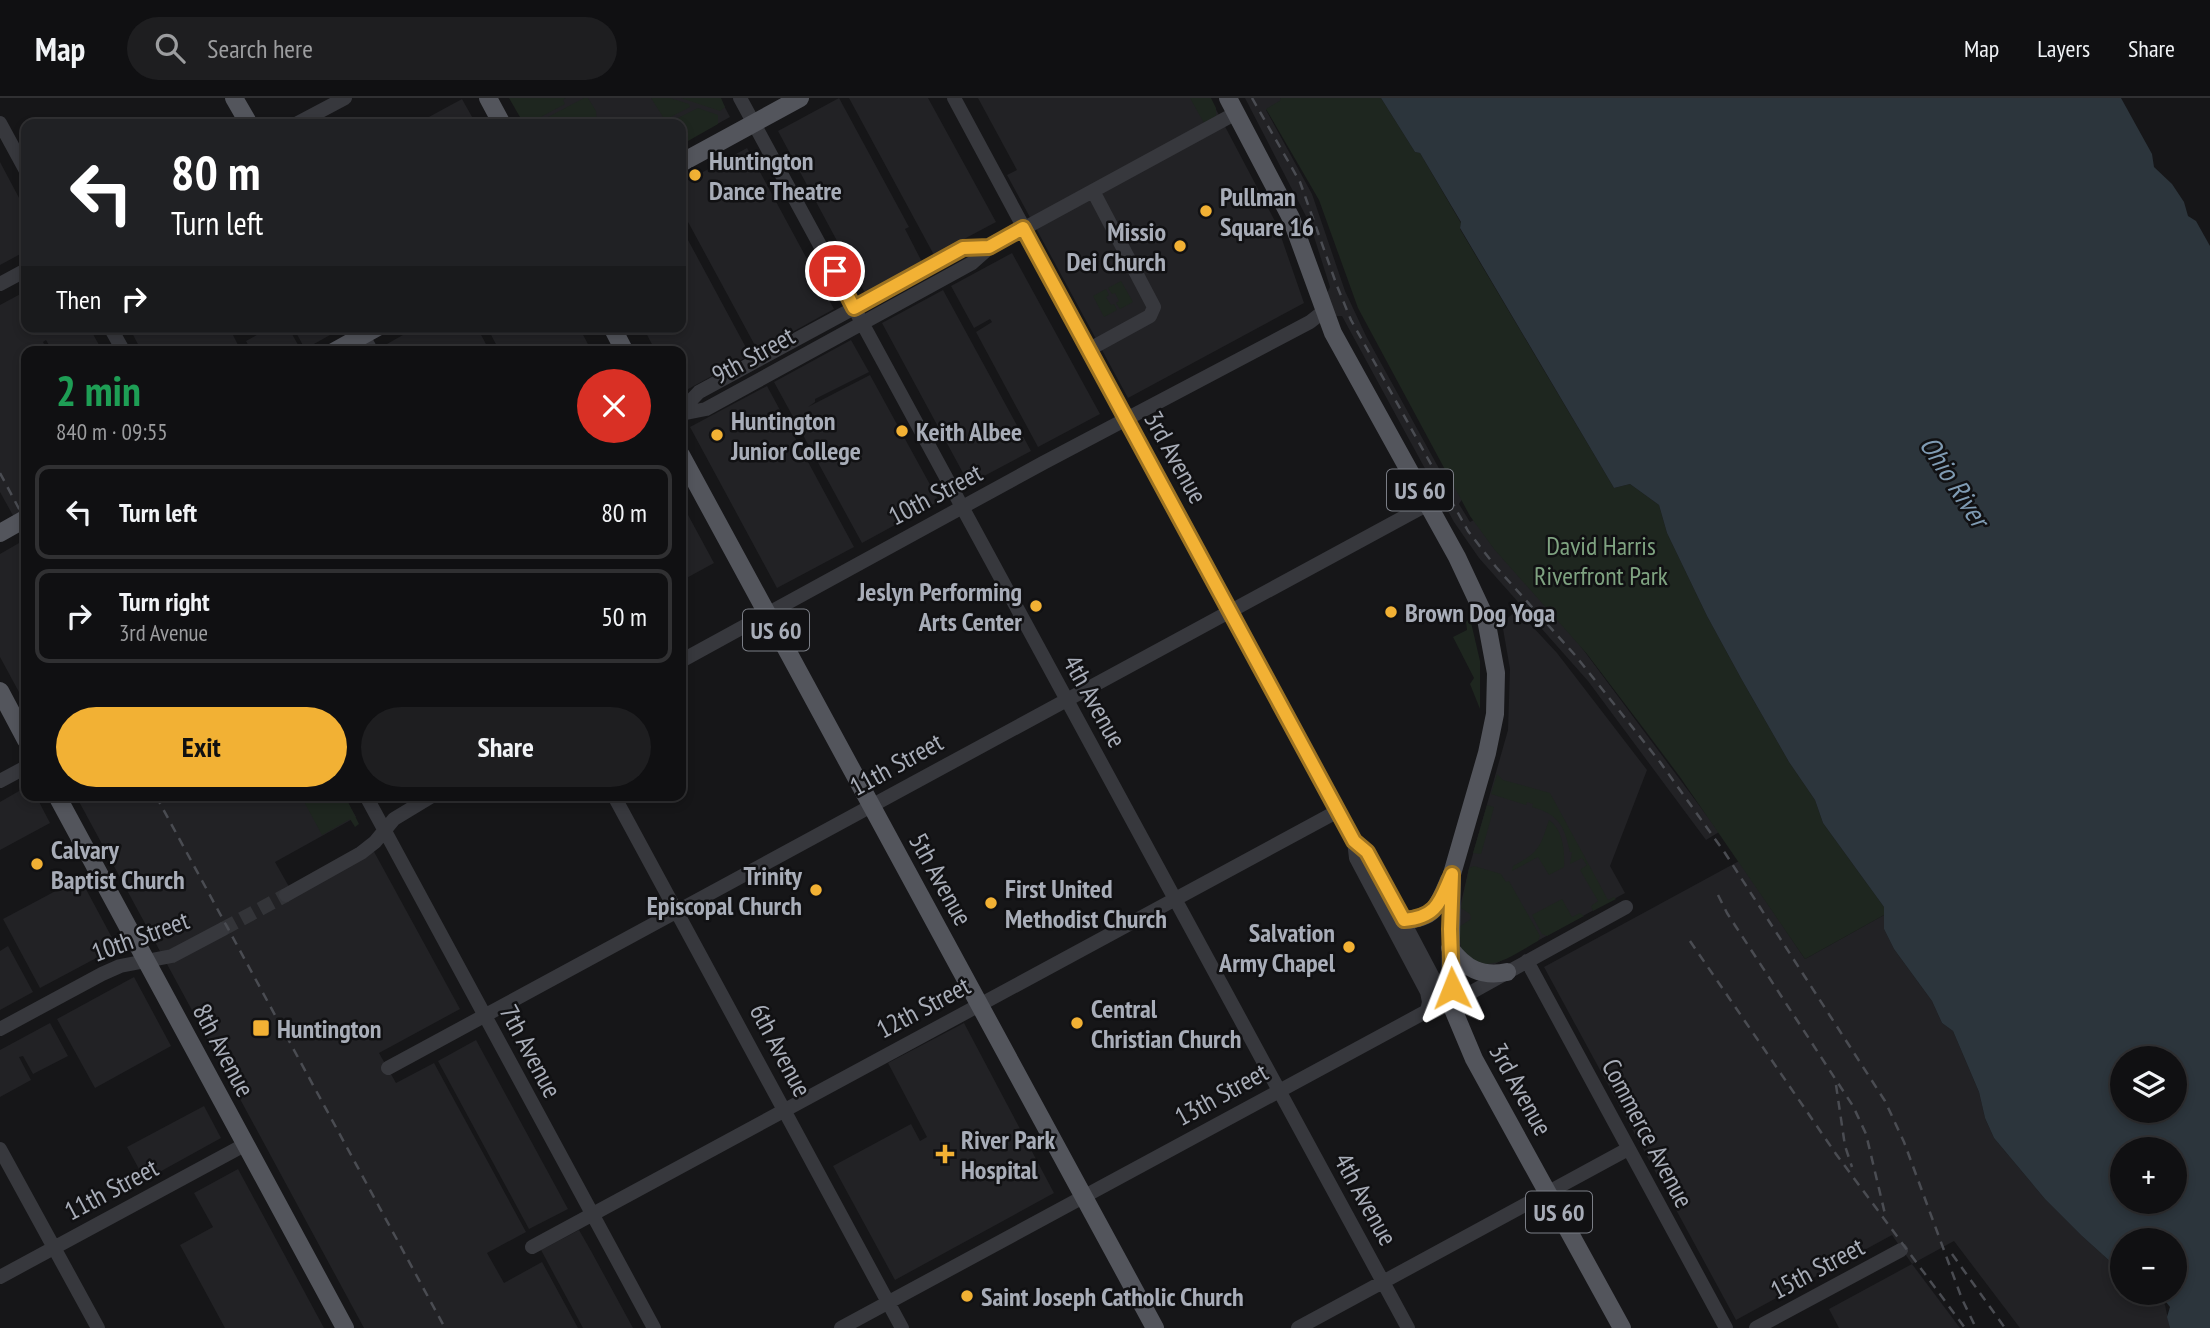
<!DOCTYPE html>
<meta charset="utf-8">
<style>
body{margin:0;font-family:"PT Sans Narrow",sans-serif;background:#1e1e20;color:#f1f3f6;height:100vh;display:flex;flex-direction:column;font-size:26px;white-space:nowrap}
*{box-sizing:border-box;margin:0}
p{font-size:23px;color:#9c9d9f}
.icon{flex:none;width:38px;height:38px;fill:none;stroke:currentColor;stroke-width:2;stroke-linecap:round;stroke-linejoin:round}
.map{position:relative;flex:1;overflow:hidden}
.sheet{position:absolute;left:21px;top:248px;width:665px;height:455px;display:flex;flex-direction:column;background:#101012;border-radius:14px;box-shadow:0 4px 10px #0003,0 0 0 2px #303032}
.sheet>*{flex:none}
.banner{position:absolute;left:21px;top:21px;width:665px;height:214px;border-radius:14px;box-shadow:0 4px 10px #0003,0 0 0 2px #303032;background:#202124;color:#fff;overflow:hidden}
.buttons{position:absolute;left:2110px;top:948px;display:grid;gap:14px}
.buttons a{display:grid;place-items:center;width:77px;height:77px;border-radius:50%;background:#101012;box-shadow:0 4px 10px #0003,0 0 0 2px #303032;font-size:35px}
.pin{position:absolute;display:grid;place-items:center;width:60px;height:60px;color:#fff;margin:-30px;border:4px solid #fff;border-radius:50%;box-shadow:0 2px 7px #0007}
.me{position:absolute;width:77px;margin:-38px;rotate:358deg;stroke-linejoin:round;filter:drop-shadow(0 0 5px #0008)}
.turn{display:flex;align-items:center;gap:24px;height:147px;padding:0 35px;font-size:32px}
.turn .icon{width:91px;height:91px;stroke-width:2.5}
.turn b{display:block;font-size:49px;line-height:60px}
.then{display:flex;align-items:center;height:66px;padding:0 35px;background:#0003;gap:14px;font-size:26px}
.round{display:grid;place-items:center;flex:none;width:74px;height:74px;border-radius:37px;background:#1e1e20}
.head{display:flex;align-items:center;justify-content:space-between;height:119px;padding:0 35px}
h1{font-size:42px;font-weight:700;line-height:52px;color:#1e9e55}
.cta{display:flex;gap:14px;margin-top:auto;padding:14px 35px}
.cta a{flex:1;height:80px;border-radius:42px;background:#f2b134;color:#111;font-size:28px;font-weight:700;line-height:80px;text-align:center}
.cta a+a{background:#1e1e20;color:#f1f3f6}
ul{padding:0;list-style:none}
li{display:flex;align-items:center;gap:21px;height:94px;margin:0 14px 10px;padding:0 21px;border:4px solid #303032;border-radius:14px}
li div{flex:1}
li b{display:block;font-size:26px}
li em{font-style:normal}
header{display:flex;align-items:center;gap:42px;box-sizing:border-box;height:98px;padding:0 35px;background:#101012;border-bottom:2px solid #303032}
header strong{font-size:33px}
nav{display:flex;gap:38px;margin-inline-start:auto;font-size:24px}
.search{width:490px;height:63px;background:#1e1e20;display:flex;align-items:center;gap:18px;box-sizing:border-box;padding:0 24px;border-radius:38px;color:#9c9d9f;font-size:26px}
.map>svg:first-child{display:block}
</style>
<header>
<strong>Map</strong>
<div class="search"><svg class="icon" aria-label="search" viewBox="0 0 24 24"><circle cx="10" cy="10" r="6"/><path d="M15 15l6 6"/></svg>Search here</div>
<nav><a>Map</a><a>Layers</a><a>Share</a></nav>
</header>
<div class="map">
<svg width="2210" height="1230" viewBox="0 0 2210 1230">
<rect width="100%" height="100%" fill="#161618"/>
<path fill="#222225" d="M511,0h209l10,19 -49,27v-20h-155z
M839,0l70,129 -4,2 17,33 -57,31 -87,-162z
M849,0h79l68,124 -62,33z
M978,0h232l67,127 27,78 -176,95 -121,-223 10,-5z
M1245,0h35l2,2 -16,10 46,84 33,97 21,45 81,147 14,-8 7,15 -9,14 11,18 4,-2 19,27 86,97 140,188 -13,8 -118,-159 -109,-123 -25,-36 -112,-206h-7l-9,-21 4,-8 -20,-63z
M462,1l14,25h-60z
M747,50l87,161 -76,42 -77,-142v-25z
M0,64l26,49v40l-26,14z
M681,129l69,128 -69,38v-41h-25l-13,-25h38z
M1012,155l88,161 -62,33 -62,-115 16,-10 -2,-3 -16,9 -23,-42z
M943,192l88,161 -62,33 -87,-161z
M26,193v36h63l14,25h-50l-7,-12 -3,2 5,10h-22v353l-26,-48v-103l26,-15 -26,-47v-187z
M129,229h100l9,18 -13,7h-83z
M271,229h17l13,23 -49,2 -6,-11z
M293,229h45l1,3 -34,19z
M417,229h60l13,25h-99l-4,-8z
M487,229h92l13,25h-92z
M851,242l18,32 -54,27v3l-7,5 62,-32 69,126 -77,42 -88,-161z
M767,288l87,161 -77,41 -87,-161z
M681,404l33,61 -33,18z
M1517,512l40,43 90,117 -37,96 15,27 -130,71 -10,1 -22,-14 -4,-8 1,-36 9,-39 39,-138 2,-61 -8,-46z
M26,689v9h10l14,27 -50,27v-48z
M76,698h268l12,21 -81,45 17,30 80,-44 88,161 -81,44 17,30 38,-20 92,169 -39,21 17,30 38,-21 36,66h-214z
M1739,763l66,98 79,-44v14l10,20 38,52 10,22 11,8 26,61 6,26 9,20 51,61 37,37 41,37v20h33l9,12 5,23h-150l-66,-87 -42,23 48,64h-121l-10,-19 83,-45 -20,-29 -156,85 -192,-353z
M80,780l37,69 -77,41 -37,-69z
M8,848l25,46 -33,18v-59z
M134,879l37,69 -76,42 -38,-69z
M50,925l18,33 -35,18 -10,-18 -4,1 12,23 -31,17v-47z
M964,925l90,170 -159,87 -62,-114 78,-42 9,17 7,-4 -39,-74z
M476,942l92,169 -39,20 -91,-168z
M204,1008l17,32 -76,42 -18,-33z
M238,1071l19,35 67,124h-99l-45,-83 33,-18 -19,-34z
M579,1132l12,21 42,77h-50l-42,-78z"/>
<path fill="#1e261f" d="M509,0h57l-3,2 2,4 -37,20h-4z
M584,0h4l8,13 1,13h-62z
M651,0h19l19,6 1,3 -25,13z
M681,0h40l4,9 -5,4z
M1190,0h21l5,10v8l-12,7z
M1280,0h101l34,54 5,1 41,70 -1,6 154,259 16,-4 29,21 8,28 40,83 35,64 47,82 26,38 8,23 61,84v8l-79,44 -125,-182 -36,-48 -57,-75 -93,-105 -24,-33 -112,-208 -39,-108 -53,-91 15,-9z
M698,10l20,7v9l-37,21v-21h-15z
M1121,183l12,21 -13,7 -4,-6 3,-2 -4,-8 -3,1 -4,-6z
M1106,191l3,6 -3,2 5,8 3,-1 3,6 -13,7 -11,-21z
M1470,520l10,43v48l-10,-25 4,-6 -21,-41 14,-7 -1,-8z
M1497,676l6,6 47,13 58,107 6,-3 2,2 -23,12 -2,-5 7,-5 -18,-31 7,-5 -5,-7 -12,6 2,-12h-2c-6,-27 -11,-37 -38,-45l1,-3 -6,-2 -1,3 -35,-11z
M301,698h44l14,28 -4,3 -5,-8 -28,16z
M1487,707l7,2 -13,47 -8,-1z
M1549,722c14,10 16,31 15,47l-15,8 -11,-18 -26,14 1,-5c26,-14 27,-18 36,-46z
M1474,768l27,8 5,8 3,-1 31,55 -2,5c-17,9 -44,31 -64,20 -5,-3 -9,-9 -13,-12l-2,-22 12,-8 -1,-5 -9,-6 8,-40z
M1562,801l10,18 8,-4 4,3 -37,20 -5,-2 -10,-19z"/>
<path fill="#2c353c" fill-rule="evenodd" d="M1381,0h740l31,56 2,13 18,17 12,18 4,14 8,5 14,25v1082h-40l-3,-11 3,-10 -11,-14h16v-52h-52v32l-41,-37 -37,-37 -51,-61 -9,-20 -6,-26 -26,-61 -11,-8 -10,-22 -38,-52 -10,-20v-22l-61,-84 -8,-23 -26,-38 -47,-82 -35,-64 -40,-83 -8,-28 -29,-21 -16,4 -154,-260 1,-6 -41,-69 -5,-1zM2123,961h52v52h-52zM2123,1052h52v52h-52z"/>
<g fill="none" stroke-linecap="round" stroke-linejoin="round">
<path stroke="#333438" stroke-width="14" stroke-dasharray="14 7" stroke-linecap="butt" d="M223,831l63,-34"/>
<path stroke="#37383d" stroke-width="14" d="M740,0l668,1230
M954,0l400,743 13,11 67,127 16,23
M0,25l26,48
M296,26l49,-26
M0,186l26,-14
M110,229l14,25
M363,238l9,16
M1088,252l62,-34 4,-9 -61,-116
M681,313l18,-19 264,-143 27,-2
M681,316l25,-5 266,-146 18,-16 246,-134
M681,563l362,-198 267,-141 14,-11
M0,683l26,-14
M366,698l288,532
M614,698l288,532
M1354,743l2,17 71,134 2,10 -2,9
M286,797l75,-42 14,-11 19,-23 38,-23
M1527,863l199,367
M0,931l102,-55 18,-8 52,-10 51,-27
M388,970l1040,-564
M0,1051l98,179
M532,1149l806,-436
M0,1179l246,-133
M841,1230l586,-317 43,-18 156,-86
M1298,1230l330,-179
M1756,1230l145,-78"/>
<path stroke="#53555c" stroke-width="18" d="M234,0l15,26
M488,0l14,26
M1228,0l63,120 42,115 124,224 29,62 10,54 -1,41 -8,39 -35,121 -2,128 24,57 148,269
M681,65l119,-65
M612,229l13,25
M333,254l45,-25
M681,357l474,873
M0,435l23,-13
M0,593l26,49
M57,698l288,532
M1404,822c31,-2 34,-14 45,-40
M1450,850c15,21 32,29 57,24"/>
<path stroke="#4a4c52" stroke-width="2.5" stroke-dasharray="9 7" stroke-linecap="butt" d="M1252,0l48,84 37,104 14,34 117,211 28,36 79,88 85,107 65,91 160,248 19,41 58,157 14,29
M0,375l26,49
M156,698l289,532
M1718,797l9,18 126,193 13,28 19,80
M1690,843l146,213 129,174
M1836,987l9,61 7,21
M1952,1156l53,74"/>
</g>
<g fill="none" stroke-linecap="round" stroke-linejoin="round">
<g stroke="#9d7322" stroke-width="18">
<path id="route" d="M835,173l19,37 109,-60 26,-1 34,-19 331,613 13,11 37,68c34,-3 36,-19 48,-46l-2,55 2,59"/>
</g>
<use href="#route" stroke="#f2b134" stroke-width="12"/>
</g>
<g fill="#f2b134" stroke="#111113" stroke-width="2.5">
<circle cx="695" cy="77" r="7"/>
<circle cx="1206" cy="113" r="7"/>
<circle cx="1180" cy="148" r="7"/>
<circle cx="902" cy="333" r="7"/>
<circle cx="717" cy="337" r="7"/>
<circle cx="1036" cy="508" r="7"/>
<circle cx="1391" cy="514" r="7"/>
<circle cx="37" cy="766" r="7"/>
<circle cx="816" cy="792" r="7"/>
<circle cx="991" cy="805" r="7"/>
<circle cx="1349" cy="849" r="7"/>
<circle cx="1077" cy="925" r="7"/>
<rect x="252" y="921" width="18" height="18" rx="3.5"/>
<path d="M941.5 1045.5h7v7h7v7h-7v7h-7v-7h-7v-7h7z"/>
<circle cx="967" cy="1198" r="7"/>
</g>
<g text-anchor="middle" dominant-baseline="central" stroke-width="5" stroke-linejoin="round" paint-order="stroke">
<g fill="#111113" stroke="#7b7e86" stroke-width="2">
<rect x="1387" y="371.5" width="66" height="41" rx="5"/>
<rect x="743" y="511.5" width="66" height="41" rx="5"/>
<rect x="1526" y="1093.5" width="66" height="41" rx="5"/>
</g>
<g font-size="24" font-weight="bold" fill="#a8adb8">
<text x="1420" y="392">US 60</text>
<text x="776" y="532">US 60</text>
<text x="1559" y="1114">US 60</text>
</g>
<g font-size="26" font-weight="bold" fill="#a8adb8" stroke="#111113" text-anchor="start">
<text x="709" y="62">Huntington<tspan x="709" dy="30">Dance Theatre</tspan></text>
<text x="1220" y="98">Pullman<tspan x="1220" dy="30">Square 16</tspan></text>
<text x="1166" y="133" text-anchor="end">Missio<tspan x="1166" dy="30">Dei Church</tspan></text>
<text x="731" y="322">Huntington<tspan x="731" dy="30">Junior College</tspan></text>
<text x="916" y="333">Keith Albee</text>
<text x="1022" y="493" text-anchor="end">Jeslyn Performing<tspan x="1022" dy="30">Arts Center</tspan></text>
<text x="1405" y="514">Brown Dog Yoga</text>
<text x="51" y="751">Calvary<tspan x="51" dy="30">Baptist Church</tspan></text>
<text x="802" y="777" text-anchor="end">Trinity<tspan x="802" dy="30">Episcopal Church</tspan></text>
<text x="1005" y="790">First United<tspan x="1005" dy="30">Methodist Church</tspan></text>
<text x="1335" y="834" text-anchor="end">Salvation<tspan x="1335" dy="30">Army Chapel</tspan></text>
<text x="1091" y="910">Central<tspan x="1091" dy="30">Christian Church</tspan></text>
<text x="277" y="930">Huntington</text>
<text x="961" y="1041">River Park<tspan x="961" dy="30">Hospital</tspan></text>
<text x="981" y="1198">Saint Joseph Catholic Church</text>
</g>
<g font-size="26" fill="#a8adb8" stroke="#111113">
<text transform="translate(753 257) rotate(-29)">9th Street</text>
<text transform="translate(1176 359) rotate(61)">3rd Avenue</text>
<text transform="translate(935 396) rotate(-28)">10th Street</text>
<text transform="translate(1095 603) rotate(61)">4th Avenue</text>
<text transform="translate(896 666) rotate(-29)">11th Street</text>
<text transform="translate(941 781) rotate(61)">5th Avenue</text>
<text transform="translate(140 838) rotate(-20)">10th Street</text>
<text transform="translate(923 909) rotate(-28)">12th Street</text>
<text transform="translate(224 952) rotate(62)">8th Avenue</text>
<text transform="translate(781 952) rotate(62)">6th Avenue</text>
<text transform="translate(531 953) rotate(62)">7th Avenue</text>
<text transform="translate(1521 991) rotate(61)">3rd Avenue</text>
<text transform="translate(1221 996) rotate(-29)">13th Street</text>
<text transform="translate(1648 1035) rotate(62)">Commerce Avenue</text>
<text transform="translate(111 1091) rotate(-28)">11th Street</text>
<text transform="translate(1366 1101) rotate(61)">4th Avenue</text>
<text transform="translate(1817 1170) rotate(-28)">15th Street</text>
</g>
<g font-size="26" fill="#7fa381" stroke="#111113">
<text x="1601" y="447">David Harris<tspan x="1601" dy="30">Riverfront Park</tspan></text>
</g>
<g font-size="28" font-style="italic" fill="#7f9bb3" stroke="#111113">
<text transform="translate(1955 383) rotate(57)">Ohio River</text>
</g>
</g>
</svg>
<div class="buttons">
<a><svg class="icon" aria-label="layers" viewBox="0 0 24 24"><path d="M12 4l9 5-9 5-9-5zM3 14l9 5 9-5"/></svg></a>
<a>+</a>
<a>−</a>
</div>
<div class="pin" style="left:835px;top:173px;background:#d93025"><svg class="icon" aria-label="arrive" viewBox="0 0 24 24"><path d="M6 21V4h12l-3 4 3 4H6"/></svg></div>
<svg class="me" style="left:1452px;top:890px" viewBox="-20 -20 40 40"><path d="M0-17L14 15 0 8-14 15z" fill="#f2b134" stroke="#fff" stroke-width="4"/></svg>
<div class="banner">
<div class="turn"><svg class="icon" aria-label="left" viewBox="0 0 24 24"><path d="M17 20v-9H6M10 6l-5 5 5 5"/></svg><div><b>80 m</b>Turn left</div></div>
<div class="then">Then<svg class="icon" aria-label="right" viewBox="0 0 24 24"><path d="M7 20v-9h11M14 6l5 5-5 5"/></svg></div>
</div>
<section class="sheet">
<div class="head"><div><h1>2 min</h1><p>840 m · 09:55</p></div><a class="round" style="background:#d93025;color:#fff"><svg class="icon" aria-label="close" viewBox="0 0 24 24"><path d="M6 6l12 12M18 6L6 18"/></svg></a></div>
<ul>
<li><svg class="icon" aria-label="left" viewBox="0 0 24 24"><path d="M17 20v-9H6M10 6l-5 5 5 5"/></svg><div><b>Turn left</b></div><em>80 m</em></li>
<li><svg class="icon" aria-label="right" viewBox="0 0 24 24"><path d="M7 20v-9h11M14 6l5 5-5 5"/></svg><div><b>Turn right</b><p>3rd Avenue</p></div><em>50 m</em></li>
</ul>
<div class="cta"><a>Exit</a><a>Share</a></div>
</section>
</div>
